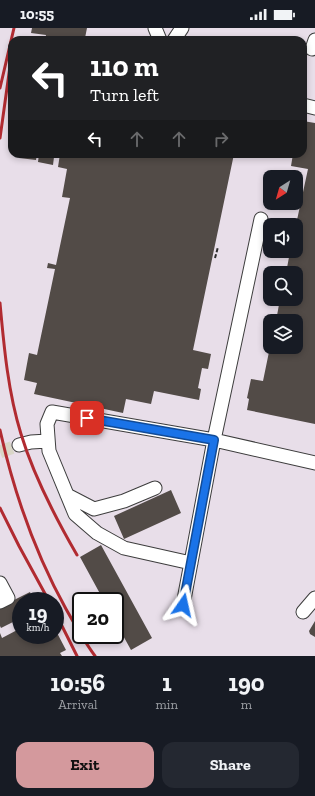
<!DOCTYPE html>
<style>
body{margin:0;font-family:"Zilla Slab",serif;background:#242831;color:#f1f3f6;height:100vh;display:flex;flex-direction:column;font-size:15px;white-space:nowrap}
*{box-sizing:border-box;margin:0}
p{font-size:13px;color:#9ea1a6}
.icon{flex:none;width:22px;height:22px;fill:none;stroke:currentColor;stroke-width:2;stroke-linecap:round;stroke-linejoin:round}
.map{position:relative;height:628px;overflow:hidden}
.sheet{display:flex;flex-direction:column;background:#171b24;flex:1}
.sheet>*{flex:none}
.guide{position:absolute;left:8px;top:8px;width:299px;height:122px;border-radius:12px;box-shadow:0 2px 6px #0003;background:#202124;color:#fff;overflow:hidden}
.needle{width:26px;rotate:217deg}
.fabs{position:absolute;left:263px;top:142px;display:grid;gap:8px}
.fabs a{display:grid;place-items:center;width:40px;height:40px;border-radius:8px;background:#171b24;box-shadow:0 2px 6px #0003;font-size:20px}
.speed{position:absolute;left:12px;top:564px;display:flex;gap:8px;font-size:20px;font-weight:700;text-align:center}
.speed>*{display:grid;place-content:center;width:52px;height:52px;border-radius:50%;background:#171b24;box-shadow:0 2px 6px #0003;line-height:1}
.speed small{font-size:10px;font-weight:400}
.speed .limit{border:2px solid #111;border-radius:6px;background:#fff;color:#111}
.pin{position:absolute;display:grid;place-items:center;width:34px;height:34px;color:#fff;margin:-17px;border-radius:8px;box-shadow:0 2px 6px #0006}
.me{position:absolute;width:44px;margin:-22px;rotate:11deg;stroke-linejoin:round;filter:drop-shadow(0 0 3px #0008)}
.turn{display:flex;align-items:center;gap:14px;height:84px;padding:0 16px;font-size:18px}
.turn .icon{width:52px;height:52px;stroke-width:2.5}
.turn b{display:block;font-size:28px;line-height:34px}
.lanes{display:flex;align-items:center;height:38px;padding:0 16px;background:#0003;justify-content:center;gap:20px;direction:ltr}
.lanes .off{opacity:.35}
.eta{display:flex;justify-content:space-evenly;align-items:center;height:68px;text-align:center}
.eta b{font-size:24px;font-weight:800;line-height:28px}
.action{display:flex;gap:8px;margin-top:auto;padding:8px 16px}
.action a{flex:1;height:46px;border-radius:12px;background:#d4999d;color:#111;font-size:16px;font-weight:800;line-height:46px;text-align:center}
.action a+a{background:#242831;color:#f1f3f6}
.status{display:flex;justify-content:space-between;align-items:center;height:28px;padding:0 20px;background:#171b24;direction:ltr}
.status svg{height:11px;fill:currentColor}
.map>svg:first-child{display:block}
</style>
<div class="status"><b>10:55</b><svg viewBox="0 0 49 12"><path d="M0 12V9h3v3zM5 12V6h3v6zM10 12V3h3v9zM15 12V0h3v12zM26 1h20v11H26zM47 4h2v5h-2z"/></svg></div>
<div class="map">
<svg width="315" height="628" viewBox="0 0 315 628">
<rect width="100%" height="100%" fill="#fefae8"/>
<path fill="#e8dee9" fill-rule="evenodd" d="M0,0h315v628h-315zM12,12h291v114h-291zM270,149h26v26h-26zM270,197h26v26h-26zM270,245h26v26h-26zM270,293h26v26h-26zM21,573h34v34h-34zM81,573h34v34h-34z"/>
<path fill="#524b47" d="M32,0h55l-2,10 6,2h-46l1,-5 -15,-2z
M303,93l12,2v301l-68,-14 2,-11 -2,-1 4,-19 12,2 7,-34h26v-26h-20l4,-22h16v-26h-10l4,-21 -3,-1h9v-26h-13l1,-7 13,2 11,-51 -17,-3 2,-12h10z
M20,126h17l-1,6 -17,-2z
M39,126l15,3 -1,8 -15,-3z
M60,126h174l-41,196 18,4 -3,15 -6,-1 -4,20 3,1 -2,11 -45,-9 -3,13 -25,-5 -3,14 -89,-19 3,-11 -13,-3 5,-27 8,2 18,-86 -8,-1 1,-5 8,2 14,-67 -8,-1 5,-28 -9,-2z
M171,462l10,23 -57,26 -10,-23z
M101,517l51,93 -21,12 -16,-29v-20h-11l-24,-44z
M30,564l4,9h-13v17l-20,10 -1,-2v-19z
M315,593v16l-5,-3 -1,-3z
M21,600v7h34v-6l11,21 -6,3 2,3h-62v-23l2,5z"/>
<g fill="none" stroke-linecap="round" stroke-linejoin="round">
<path stroke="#d9d6c7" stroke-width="13" stroke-dasharray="13 6" stroke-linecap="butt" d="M0,424l19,-7"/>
<g stroke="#3d3d3d" stroke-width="15">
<path id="minor" d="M155,0l5,12
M174,12l8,-12
M312,21l3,-9
M303,77l12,3
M19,417l12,-3 17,-1
M67,467l27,14 30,-8 31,-13
M191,535l-67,-15 -27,-15 -22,-19 -26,-63 -2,-27 5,-12 162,28 101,23
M0,555l8,15 -8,4
M183,577l31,-165 47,-221
M303,584l12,-14"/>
</g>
<path stroke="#2c2c2c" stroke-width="2" stroke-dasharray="4 2" stroke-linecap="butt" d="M215,230l3,-11"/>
<use href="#minor" stroke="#fff" stroke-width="13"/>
<path stroke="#b12b31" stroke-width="3" d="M0,60l14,-60
M0,110l12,-86
M0,275c4,44 8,89 21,131 13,43 34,83 56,121
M0,402c14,63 35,123 66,179 9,16 18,32 29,47
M0,480l19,38 30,55
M55,584l22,44"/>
</g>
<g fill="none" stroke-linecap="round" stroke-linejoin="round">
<g stroke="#114b97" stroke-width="10">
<path id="route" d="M87,390l127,22 -31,165"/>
</g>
<use href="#route" stroke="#1a73e8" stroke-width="7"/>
</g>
</svg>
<div class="fabs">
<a><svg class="needle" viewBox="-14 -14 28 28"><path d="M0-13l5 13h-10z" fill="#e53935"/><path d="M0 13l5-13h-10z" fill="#9ea1a6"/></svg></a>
<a><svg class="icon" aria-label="sound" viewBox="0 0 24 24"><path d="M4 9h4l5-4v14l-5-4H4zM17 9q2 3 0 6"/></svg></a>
<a><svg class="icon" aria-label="search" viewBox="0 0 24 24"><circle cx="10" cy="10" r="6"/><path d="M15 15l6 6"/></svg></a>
<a><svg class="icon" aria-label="layers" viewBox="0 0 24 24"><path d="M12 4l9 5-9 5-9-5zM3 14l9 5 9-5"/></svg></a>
</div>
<div class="speed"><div>19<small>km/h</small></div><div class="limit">20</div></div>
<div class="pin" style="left:87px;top:390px;background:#d93025"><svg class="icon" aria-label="arrive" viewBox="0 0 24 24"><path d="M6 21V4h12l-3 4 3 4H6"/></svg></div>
<svg class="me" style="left:183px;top:577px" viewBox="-20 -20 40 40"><path d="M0-17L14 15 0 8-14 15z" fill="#1a73e8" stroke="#fff" stroke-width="4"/></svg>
<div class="guide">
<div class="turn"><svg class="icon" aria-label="left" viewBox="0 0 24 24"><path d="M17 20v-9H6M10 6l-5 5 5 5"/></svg><div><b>110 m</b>Turn left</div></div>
<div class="lanes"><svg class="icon" aria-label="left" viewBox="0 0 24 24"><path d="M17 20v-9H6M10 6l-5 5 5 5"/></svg><svg class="icon off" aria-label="ahead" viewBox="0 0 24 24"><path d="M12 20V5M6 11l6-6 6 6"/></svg><svg class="icon off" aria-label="ahead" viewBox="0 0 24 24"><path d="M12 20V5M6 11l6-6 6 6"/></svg><svg class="icon off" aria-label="right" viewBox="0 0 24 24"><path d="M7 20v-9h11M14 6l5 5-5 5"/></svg></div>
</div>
</div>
<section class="sheet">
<div class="eta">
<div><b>10:56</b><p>Arrival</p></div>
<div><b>1</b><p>min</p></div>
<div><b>190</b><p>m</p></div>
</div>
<div class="action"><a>Exit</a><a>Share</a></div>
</section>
